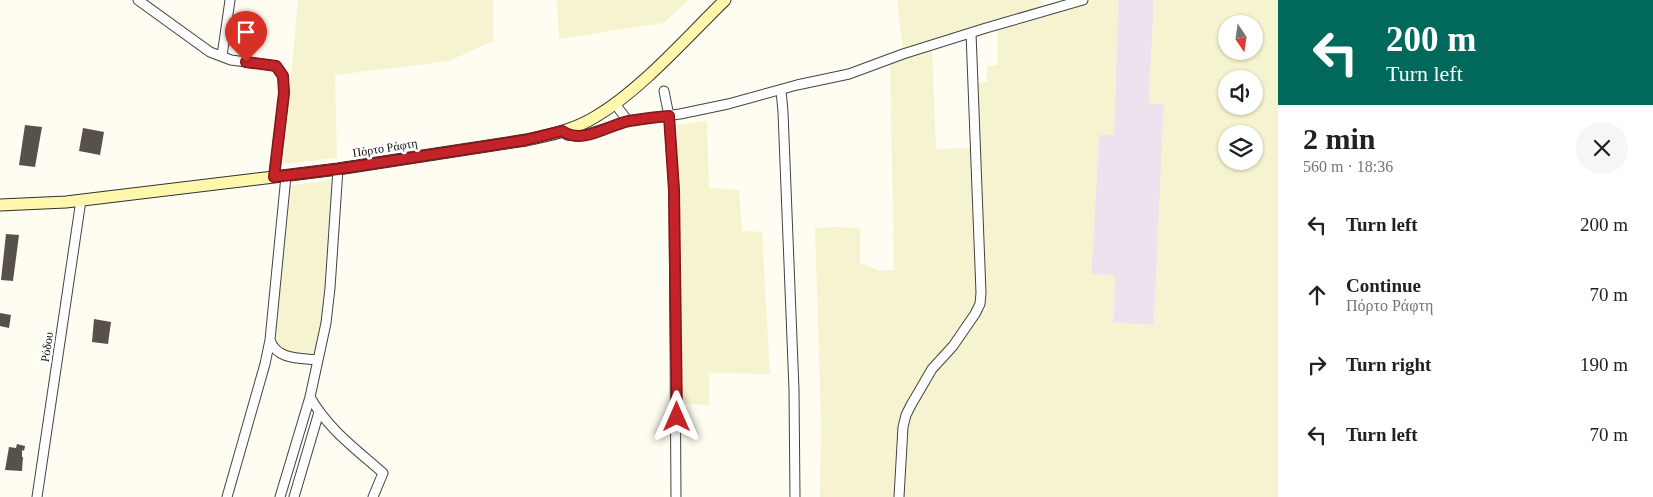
<!DOCTYPE html>
<meta charset="utf-8">
<style>
body{margin:0;font-family:"Times New Roman",serif;background:#f6f6f6;color:#202124;height:100vh;display:flex;flex-direction:column;font-size:19px;white-space:nowrap}
*{box-sizing:border-box;margin:0}
p{font-size:16px;color:#757577}
.icon{flex:none;width:28px;height:28px;fill:none;stroke:currentColor;stroke-width:2;stroke-linecap:round;stroke-linejoin:round}
.map{position:relative;flex:1;overflow:hidden}
.drawer{display:flex;flex-direction:column;background:#fff;width:375px}
.drawer>*{flex:none}
.guide{background:#00695c;color:#fff;overflow:hidden}
.needle{width:32px;rotate:167deg}
.tools{position:absolute;left:1218px;top:15px;display:grid;gap:10px}
.tools a{display:grid;place-items:center;width:45px;height:45px;border-radius:50%;background:#fff;box-shadow:0 1px 4px #0004;font-size:25px}
.pin{position:absolute;display:grid;place-items:center;width:42px;height:42px;color:#fff;margin:-51px -21px;border-radius:50% 50% 50% 0;rotate:-45deg;box-shadow:0 0 5px #0007}
.pin .icon{rotate:45deg}
.me{position:absolute;width:55px;margin:-28px;rotate:0deg;stroke-linejoin:round;filter:drop-shadow(0 0 4px #0008)}
.turn{display:flex;align-items:center;gap:18px;height:105px;padding:0 25px;font-size:22px}
.turn .icon{width:65px;height:65px;stroke-width:2.5}
.turn b{display:block;font-size:35px;line-height:42px}
.round{display:grid;place-items:center;flex:none;width:52px;height:52px;border-radius:26px;background:#f6f6f6}
.summary{display:flex;align-items:center;justify-content:space-between;height:85px;padding:0 25px}
h1{font-size:30px;font-weight:700;line-height:38px}
ul{padding:0;list-style:none}
li{display:flex;align-items:center;gap:15px;height:70px;padding:0 25px}
li div{flex:1}
li b{display:block;font-size:19px}
li em{font-style:normal}
main{display:flex;flex:1;min-height:0}
.map>svg:first-child{display:block}
</style>
<main>
<div class="map">
<svg width="1278" height="497" viewBox="0 0 1278 497">
<rect width="100%" height="100%" fill="#fffcf1"/>
<path fill="#ede3ee" d="M1118,0h36l-5,103 15,1 -10,221 -41,-2 2,-47 -24,-2 8,-140 15,1z"/>
<path fill="#f6f3d0" fill-rule="evenodd" d="M298,0h195v41l-44,20 -114,14 2,83 -54,6z
M557,0h132l-26,23 -104,16z
M897,0h144l1,8 -139,43z
M1093,0h25l-4,135h-15l-8,139 24,2 -2,47 41,2 10,-221 -15,-1 5,-103h124v497h-458l1,-75 -6,-194 20,-1 25,1v35l20,8 14,-1 -4,-206 42,-16 4,101 38,-1 8,162 4,1 -9,-228 10,-1v-16l11,-1 -1,-36zM1226,24h28v27h-28zM1226,79h28v27h-28zM1226,134h28v27h-28z
M707,121l2,67 30,2 3,41 20,1 8,142 -61,-1v32l-26,-1 -6,-279z
M335,179l-12,143 -7,34 -33,-5 -5,-5 -2,-8 12,-152z"/>
<path fill="#58504b" d="M25,125l17,2 -7,40 -16,-2z
M83,128l21,4 -4,23 -21,-4z
M6,234l13,1 -6,46 -12,-1z
M0,313l11,2 -2,13 -9,-2z
M94,319l17,3 -3,22 -16,-2z
M17,444l8,2 -1,5 -2,-1v7h1l-1,14 -17,-1 4,-23 7,1z"/>
<g fill="none" stroke-linecap="round" stroke-linejoin="round">
<g stroke="#424242" stroke-width="11">
<path id="street" d="M138,0l72,52 21,8 45,6 7,10 1,17 -10,84
M222,56l8,-56
M781,90l2,22 11,278 1,107
M664,91l5,25 5,74 2,307
M615,104l13,17
M562,131l5,4 9,1 9,-1 43,-14 52,-7 48,-10 69,-19 52,-11 54,-20 83,-26 97,-28
M270,340c7,20 29,18 48,20l8,-37 4,-35 8,-119
M318,360l-8,37c17,31 47,53 73,76l-10,24
M37,497l44,-297
M227,497l38,-133 5,-24 16,-164
M280,497l30,-100
M294,497l25,-85
M899,497l4,-70 3,-12 5,-10 21,-36 21,-23 22,-32 5,-10 1,-11 -10,-260"/>
</g>
<g stroke="#313131" stroke-width="13">
<path id="secondary" d="M0,205l66,-3 208,-25 64,-8 188,-29c24,-5 48,-10 69,-23 46,-27 91,-79 130,-117"/>
</g>
<use href="#street" stroke="#fff" stroke-width="9"/>
<use href="#secondary" stroke="#fff7ac" stroke-width="11"/>
</g>
<g fill="none" stroke-linecap="round" stroke-linejoin="round">
<g stroke="#7f171b" stroke-width="12">
<path id="route" d="M246,62l30,4 7,10 1,17 -10,84 64,-8 188,-29 36,-9c21,14 46,-6 67,-10 13,-2 27,-4 40,-5l5,74 3,227"/>
</g>
<use href="#route" stroke="#c32329" stroke-width="9"/>
</g>
<g text-anchor="middle" dominant-baseline="central" stroke-width="5" stroke-linejoin="round" paint-order="stroke">
<g font-size="12" fill="#0f0f0f" stroke="#fff">
<text transform="translate(385 148) rotate(-9)">Πόρτο Ράφτη</text>
<text transform="translate(47 347) rotate(-82)">Ρόδου</text>
</g>
</g>
</svg>
<div class="tools">
<a><svg class="needle" viewBox="-14 -14 28 28"><path d="M0-13l5 13h-10z" fill="#e53935"/><path d="M0 13l5-13h-10z" fill="#757577"/></svg></a>
<a><svg class="icon" aria-label="sound" viewBox="0 0 24 24"><path d="M4 9h4l5-4v14l-5-4H4zM17 9q2 3 0 6"/></svg></a>
<a><svg class="icon" aria-label="layers" viewBox="0 0 24 24"><path d="M12 4l9 5-9 5-9-5zM3 14l9 5 9-5"/></svg></a>
</div>
<div class="pin" style="left:246px;top:62px;background:#d93025"><svg class="icon" aria-label="arrive" viewBox="0 0 24 24"><path d="M6 21V4h12l-3 4 3 4H6"/></svg></div>
<svg class="me" style="left:677px;top:417px" viewBox="-20 -20 40 40"><path d="M0-17L14 15 0 8-14 15z" fill="#c32329" stroke="#fff" stroke-width="4"/></svg>
</div>
<section class="drawer">
<div class="guide">
<div class="turn"><svg class="icon" aria-label="left" viewBox="0 0 24 24"><path d="M17 20v-9H6M10 6l-5 5 5 5"/></svg><div><b>200 m</b>Turn left</div></div>
</div>
<div class="summary"><div><h1>2 min</h1><p>560 m · 18:36</p></div><a class="round"><svg class="icon" aria-label="close" viewBox="0 0 24 24"><path d="M6 6l12 12M18 6L6 18"/></svg></a></div>
<ul>
<li><svg class="icon" aria-label="left" viewBox="0 0 24 24"><path d="M17 20v-9H6M10 6l-5 5 5 5"/></svg><div><b>Turn left</b></div><em>200 m</em></li>
<li><svg class="icon" aria-label="ahead" viewBox="0 0 24 24"><path d="M12 20V5M6 11l6-6 6 6"/></svg><div><b>Continue</b><p>Πόρτο Ράφτη</p></div><em>70 m</em></li>
<li><svg class="icon" aria-label="right" viewBox="0 0 24 24"><path d="M7 20v-9h11M14 6l5 5-5 5"/></svg><div><b>Turn right</b></div><em>190 m</em></li>
<li><svg class="icon" aria-label="left" viewBox="0 0 24 24"><path d="M17 20v-9H6M10 6l-5 5 5 5"/></svg><div><b>Turn left</b></div><em>70 m</em></li>
</ul>
</section>
</main>
